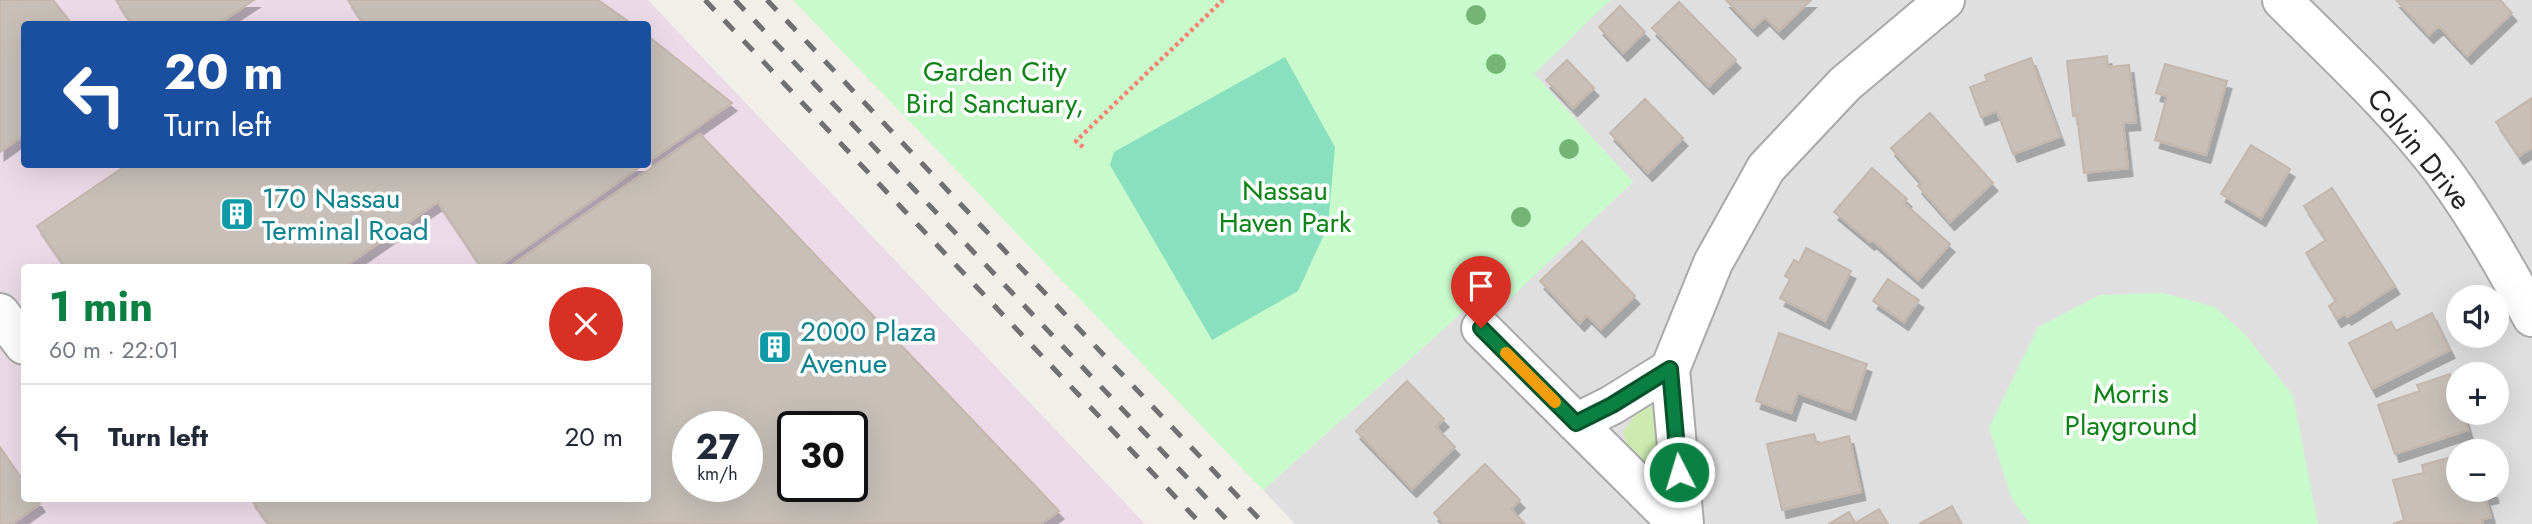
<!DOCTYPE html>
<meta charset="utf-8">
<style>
body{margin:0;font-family:Jost,sans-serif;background:#f2f2f3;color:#1f2937;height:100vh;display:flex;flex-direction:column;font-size:26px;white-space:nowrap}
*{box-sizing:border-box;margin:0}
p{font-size:23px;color:#747a83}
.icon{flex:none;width:38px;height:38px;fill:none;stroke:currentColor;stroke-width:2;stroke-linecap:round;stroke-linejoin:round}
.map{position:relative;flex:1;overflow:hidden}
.drawer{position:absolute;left:21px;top:264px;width:630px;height:238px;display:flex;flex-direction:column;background:#fff;border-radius:7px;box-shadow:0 7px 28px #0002}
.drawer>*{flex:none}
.guide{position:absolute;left:21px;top:21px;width:630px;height:147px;border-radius:7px;box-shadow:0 7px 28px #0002;background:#1a4fa0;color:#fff;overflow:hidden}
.tools{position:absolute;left:2446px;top:285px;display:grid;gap:14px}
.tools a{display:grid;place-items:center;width:63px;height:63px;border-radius:50%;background:#fff;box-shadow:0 7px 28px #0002;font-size:35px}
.speed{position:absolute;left:672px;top:411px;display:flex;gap:14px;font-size:35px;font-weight:700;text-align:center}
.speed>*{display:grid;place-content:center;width:91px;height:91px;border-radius:50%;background:#fff;box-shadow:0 7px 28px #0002;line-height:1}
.speed small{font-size:18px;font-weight:400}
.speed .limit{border:4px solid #111;border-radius:10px;background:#fff;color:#111}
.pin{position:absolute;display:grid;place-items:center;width:60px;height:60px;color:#fff;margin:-72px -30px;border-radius:50% 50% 50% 0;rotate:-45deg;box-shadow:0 0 7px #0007}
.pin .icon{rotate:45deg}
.me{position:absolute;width:77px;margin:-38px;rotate:355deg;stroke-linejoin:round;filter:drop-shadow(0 0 5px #0008)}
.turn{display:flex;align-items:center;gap:24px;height:147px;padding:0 28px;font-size:32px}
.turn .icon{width:91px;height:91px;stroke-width:2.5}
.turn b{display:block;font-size:49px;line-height:60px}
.round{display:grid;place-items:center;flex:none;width:74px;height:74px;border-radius:37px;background:#f2f2f3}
.overview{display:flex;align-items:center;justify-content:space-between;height:119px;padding:0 28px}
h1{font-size:42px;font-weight:700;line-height:52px;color:#0b8043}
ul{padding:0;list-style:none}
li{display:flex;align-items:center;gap:21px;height:105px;padding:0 28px;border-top:2px solid #e0e1e3}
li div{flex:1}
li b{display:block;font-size:26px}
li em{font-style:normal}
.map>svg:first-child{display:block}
</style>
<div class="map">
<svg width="2532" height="524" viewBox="0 0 2532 524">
<defs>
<filter id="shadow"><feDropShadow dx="4.5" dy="8" stdDeviation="0" flood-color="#0004"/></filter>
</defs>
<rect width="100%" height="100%" fill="#f2efe9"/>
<path fill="#e0dfdf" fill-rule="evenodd" d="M1610,0h922v524h-1237l-32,-34 221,-197 15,15 134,-126 -100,-109zM2459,298h38v38h-38zM2459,374h38v39h-38zM2459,452h38v38h-38z"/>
<path fill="#ebdbe8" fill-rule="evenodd" d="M0,0h648l497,524h-1145zM24,24h624v140h-624zM24,268h624v231h-624zM688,427h59v59h-59zM793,427h59v59h-59z"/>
<path fill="#cdebb0" d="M1643,404h7c5,14 14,58 5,70l-28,-29 -4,-13z"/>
<path fill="#c8facc" d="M793,0h817l-76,74 99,108 -134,127 -15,-16 -221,197z
M2163,293l52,14 30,27 48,62 25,128h-288l-18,-25 -23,-71 49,-101 62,-32z"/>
<path fill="#88e0be" d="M1285,57l50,90 -7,79 -30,65 -86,49 -102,-175 4,-13z"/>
<path fill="#c7bfb8" stroke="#c4b6ab" stroke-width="2" fill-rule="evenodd" filter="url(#shadow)" d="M0,0h53l19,24h-48v111l-24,17z
M116,0h138l-36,24h-86z
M348,0h250l34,24h-268z
M1726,0h85l-32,31 -14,-14 -12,11z
M2396,0h104l12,13 -45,43 -28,-30 -10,9z
M1679,2l57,58 -27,26 -57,-58z
M1620,6l25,26 -22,21 -24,-26z
M648,36l84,67 -84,59z
M2107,56l1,11 21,-2 7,57 -13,1 5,45 -44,5 -7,-58 -4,1 -6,-55z
M2031,58l29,79 -47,17 -16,-43 -16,6 -11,-30 17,-6 -2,-6z
M1567,60l27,28 -21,20 -27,-28z
M2165,64l62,17 -21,74 -51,-15 12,-44 -11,-3z
M2532,98v50l-13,8 -23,-34z
M1645,99l38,39 -35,35 -38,-40z
M1930,113l63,70 -43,39 -32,-36 4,-3 -31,-35z
M700,134l359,377 -18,13h-772l-18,-25h397v-231h-140zM688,427h59v59h-59zM793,427h59v59h-59z
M2251,145l39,24 -29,49 -40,-24z
M128,164h516l-148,104h-14l-44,-66 -95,66h-277l-29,-42z
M1872,168l35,31 -3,4 46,41 -32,36 -46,-40 -2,2 -36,-30z
M2332,188l63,98 -48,31 -2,-3 -8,5 -8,-13 7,-5 -30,-48 20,-13 -22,-34z
M1582,241l53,55 -34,33 -14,-14 -7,8 -40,-42z
M1806,248l45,23 -26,50 -45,-23 10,-19 -5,-3 9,-16 5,3z
M1888,279l31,21 -15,22 -31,-21z
M2432,313l18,37 -78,39 -23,-46 42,-21 5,9z
M1779,333l88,31 -16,48 -53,-19 -7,20 -35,-12z
M2450,374l2,7 7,-2v34h4l5,17 -73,24 -17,-49 42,-14 -3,-6z
M1407,381l37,38 -8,8 19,20 -43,42 -56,-58z
M1814,434l3,10 32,-8 12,56 -79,18 -15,-66z
M0,447l24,35v17h13l3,5 -28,20h-12z
M2459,455v35h34l1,5 -9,2 6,20 -9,3 1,4h-90l11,-4 -11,-40 31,-7 -2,-8z
M1485,464l35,36 -9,9 14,15h-81l-10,-11z
M1952,506l9,18h-42z
M1879,509l9,15h-59l20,-12 6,11z"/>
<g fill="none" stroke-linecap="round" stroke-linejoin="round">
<g stroke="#a9a9a9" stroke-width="42">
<path id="street" d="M2282,0c55,55 114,109 161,171 34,46 62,95 89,146
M0,313l24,32
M1481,328l197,196
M1576,423l36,-18 58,-36
M1684,524l-14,-155 43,-106 53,-95 79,-84 100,-84"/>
</g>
<path stroke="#fa8072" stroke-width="4.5" stroke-dasharray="3.5 3.5" stroke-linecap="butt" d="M1083,147l-7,-6 147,-141"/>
<use href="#street" stroke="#fff" stroke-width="38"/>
<path stroke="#707070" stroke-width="5" stroke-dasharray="14 14" stroke-linecap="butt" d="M705,0l496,524
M735,0l496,524
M767,0l497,524"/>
</g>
<g fill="#74b475">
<circle cx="1476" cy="15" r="10"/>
<circle cx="1496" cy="64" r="10"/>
<circle cx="1569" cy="149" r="10"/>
<circle cx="1521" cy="217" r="10"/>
</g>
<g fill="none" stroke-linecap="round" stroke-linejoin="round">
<g stroke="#07532c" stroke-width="18">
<path id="route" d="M1481,328l95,95 36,-18 58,-36 9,103"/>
</g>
<use href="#route" stroke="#0b8043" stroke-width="12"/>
<path stroke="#f59e0b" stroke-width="12" d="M1506,353l49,49"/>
</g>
<defs>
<g id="building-square" transform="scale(1.75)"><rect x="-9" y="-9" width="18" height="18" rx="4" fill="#0f9aa8" stroke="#fff"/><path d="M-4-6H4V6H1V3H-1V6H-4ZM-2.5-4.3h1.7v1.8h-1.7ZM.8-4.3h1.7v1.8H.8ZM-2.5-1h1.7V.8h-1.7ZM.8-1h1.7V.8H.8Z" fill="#fff"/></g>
</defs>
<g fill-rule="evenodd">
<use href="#building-square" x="237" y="214"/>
<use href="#building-square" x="775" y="347"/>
</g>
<g text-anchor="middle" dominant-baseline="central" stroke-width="7" stroke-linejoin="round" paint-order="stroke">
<g font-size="28" fill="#0c8416" stroke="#fff">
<text x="995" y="71">Garden City<tspan x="995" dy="32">Bird Sanctuary,</tspan></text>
<text x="1285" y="190">Nassau<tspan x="1285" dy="32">Haven Park</tspan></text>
<text x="2131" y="393">Morris<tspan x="2131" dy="32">Playground</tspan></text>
</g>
<g font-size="28" fill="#222" stroke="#fff">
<text transform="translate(2419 149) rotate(51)">Colvin Drive</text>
</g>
<g font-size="28" fill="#0d838f" stroke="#fff" text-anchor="start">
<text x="262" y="198">170 Nassau<tspan x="262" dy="32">Terminal Road</tspan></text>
<text x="800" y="331">2000 Plaza<tspan x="800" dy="32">Avenue</tspan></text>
</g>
</g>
</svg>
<div class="tools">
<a><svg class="icon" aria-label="sound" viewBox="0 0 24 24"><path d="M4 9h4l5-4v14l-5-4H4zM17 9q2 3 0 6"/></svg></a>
<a>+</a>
<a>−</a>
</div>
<div class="speed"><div>27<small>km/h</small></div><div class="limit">30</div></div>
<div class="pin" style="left:1481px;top:328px;background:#d93025"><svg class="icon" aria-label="arrive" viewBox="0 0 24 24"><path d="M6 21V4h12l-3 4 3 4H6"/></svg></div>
<svg class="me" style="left:1679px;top:472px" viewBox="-20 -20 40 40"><circle r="17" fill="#0b8043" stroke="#fff" stroke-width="3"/><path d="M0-11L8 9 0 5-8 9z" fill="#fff"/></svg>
<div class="guide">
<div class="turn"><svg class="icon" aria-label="left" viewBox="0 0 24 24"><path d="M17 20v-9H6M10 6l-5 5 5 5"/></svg><div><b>20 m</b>Turn left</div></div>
</div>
<section class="drawer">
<div class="overview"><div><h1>1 min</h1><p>60 m · 22:01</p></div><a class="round" style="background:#d93025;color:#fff"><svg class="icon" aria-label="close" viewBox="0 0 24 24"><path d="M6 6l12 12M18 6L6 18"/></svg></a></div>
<ul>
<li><svg class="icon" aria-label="left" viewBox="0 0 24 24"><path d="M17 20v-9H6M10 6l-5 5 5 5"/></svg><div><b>Turn left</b></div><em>20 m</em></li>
</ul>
</section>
</div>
